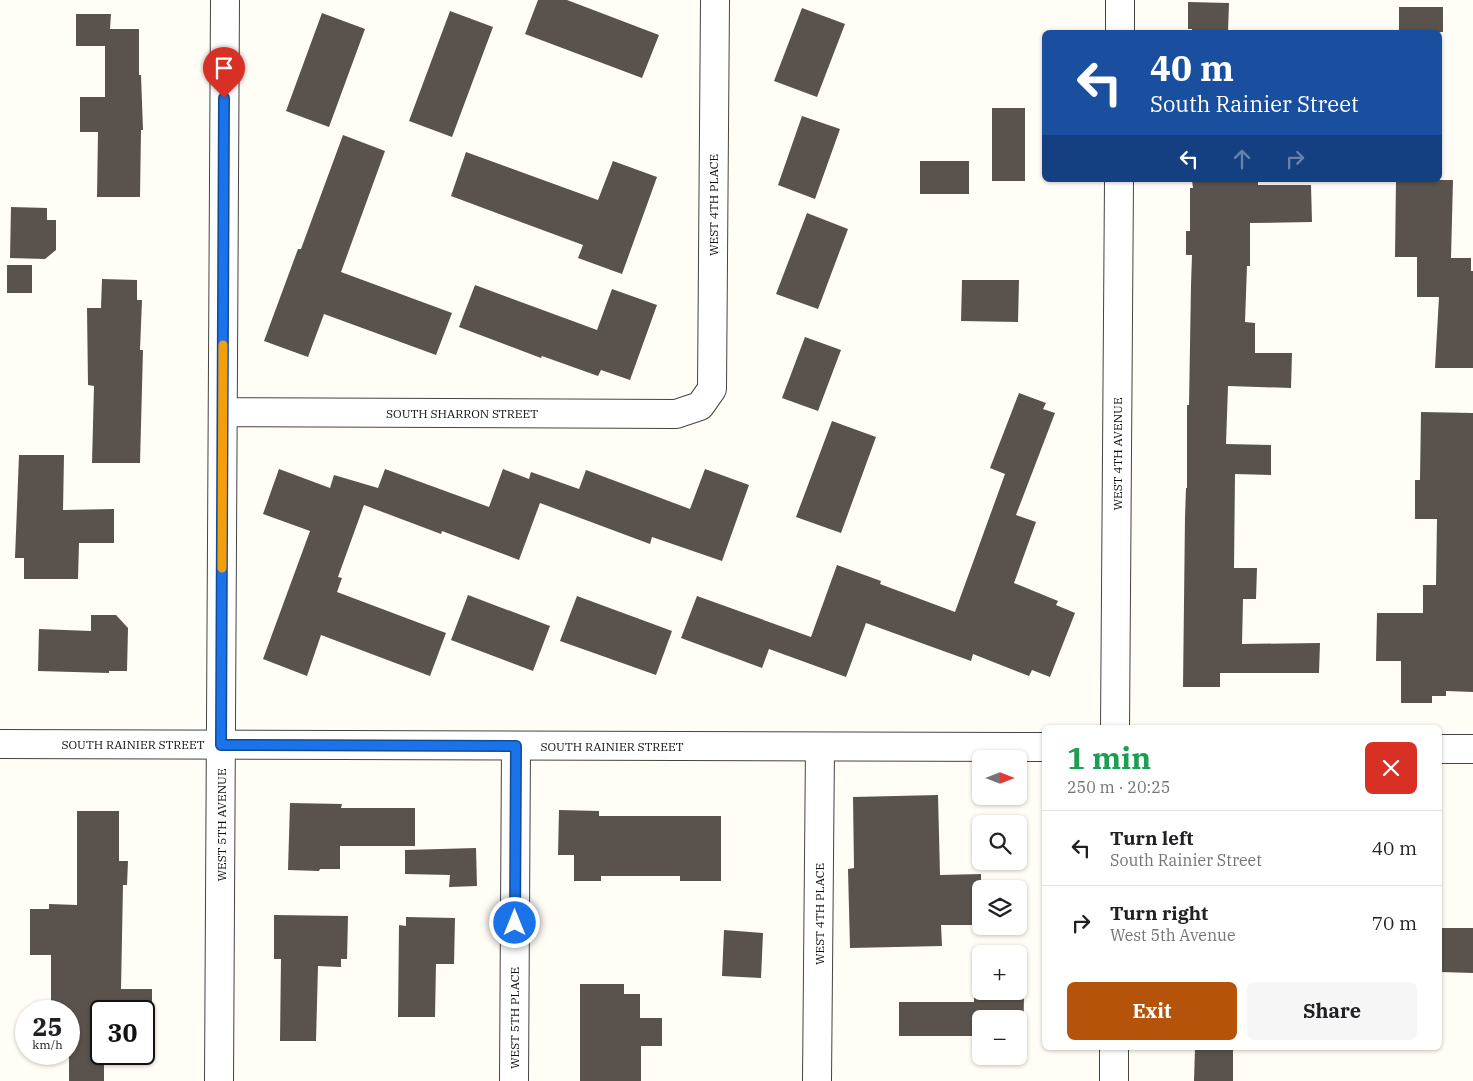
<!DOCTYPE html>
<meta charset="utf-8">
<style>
body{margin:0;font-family:"IBM Plex Serif",serif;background:#f6f6f6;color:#202124;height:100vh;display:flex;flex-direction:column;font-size:19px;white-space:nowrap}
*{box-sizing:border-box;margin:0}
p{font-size:16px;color:#757577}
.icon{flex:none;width:28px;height:28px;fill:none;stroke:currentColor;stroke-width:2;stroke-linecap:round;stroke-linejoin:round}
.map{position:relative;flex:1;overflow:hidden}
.side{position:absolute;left:1042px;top:725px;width:400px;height:325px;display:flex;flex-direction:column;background:#fff;border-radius:8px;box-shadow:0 1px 4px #0004}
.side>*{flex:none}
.banner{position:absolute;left:1042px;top:30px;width:400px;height:152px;border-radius:8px;box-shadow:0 1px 4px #0004;background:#1a4fa0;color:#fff;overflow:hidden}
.needle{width:32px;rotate:90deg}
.tools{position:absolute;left:972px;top:750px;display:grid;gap:10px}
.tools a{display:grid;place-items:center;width:55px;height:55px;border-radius:8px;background:#fff;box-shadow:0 1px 4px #0004;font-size:25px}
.speed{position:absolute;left:15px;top:1000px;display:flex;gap:10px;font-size:25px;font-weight:700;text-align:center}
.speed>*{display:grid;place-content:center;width:65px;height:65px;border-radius:50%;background:#fff;box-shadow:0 1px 4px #0004;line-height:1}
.speed small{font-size:12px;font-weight:400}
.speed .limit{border:2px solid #111;border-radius:8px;background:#fff;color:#111}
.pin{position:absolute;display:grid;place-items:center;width:42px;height:42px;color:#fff;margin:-51px -21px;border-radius:50% 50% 50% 0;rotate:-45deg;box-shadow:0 0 5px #0007}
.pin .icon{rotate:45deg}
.me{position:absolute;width:55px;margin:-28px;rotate:0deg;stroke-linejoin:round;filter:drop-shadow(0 0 4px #0008)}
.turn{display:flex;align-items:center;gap:18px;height:105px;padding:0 25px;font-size:22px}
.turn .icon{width:65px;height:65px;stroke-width:2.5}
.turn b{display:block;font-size:35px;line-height:42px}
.lanes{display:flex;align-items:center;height:48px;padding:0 25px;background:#0003;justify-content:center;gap:25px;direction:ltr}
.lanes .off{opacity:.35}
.round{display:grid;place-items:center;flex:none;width:52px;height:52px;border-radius:8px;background:#f6f6f6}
.summary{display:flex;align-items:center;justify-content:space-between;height:85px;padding:0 25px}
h1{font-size:30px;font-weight:700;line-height:38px;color:#1e9e55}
.action{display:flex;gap:10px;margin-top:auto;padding:10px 25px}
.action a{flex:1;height:58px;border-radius:8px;background:#b45309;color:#fff;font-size:20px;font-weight:700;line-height:58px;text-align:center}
.action a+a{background:#f6f6f6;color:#202124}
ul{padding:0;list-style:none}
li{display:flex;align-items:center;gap:15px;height:75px;padding:0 25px;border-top:1px solid #e0e0e0}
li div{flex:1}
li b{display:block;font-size:19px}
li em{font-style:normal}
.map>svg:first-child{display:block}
</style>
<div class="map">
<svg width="1473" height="1081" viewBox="0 0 1473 1081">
<rect width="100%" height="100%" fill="#fffdf5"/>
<path fill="#5a524d" d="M538,0h29l92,35 -17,43 -117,-44z
M1188,2l41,1 -1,29h-36v-3h-4z
M1399,7h44v25h-44z
M802,8l43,16 -28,73 -43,-16z
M450,11l43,16 -41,110 -43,-16z
M322,13l43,16 -36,98 -43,-16z
M76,14h35l-1,15h29v46h2l2,55h-2l-1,67h-43l1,-65h-18v-35h25v-51h-29z
M992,108h33v73h-33z
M802,116l38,13 -25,70 -37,-14z
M343,135l42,16 -44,121 111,41 -16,42 -112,-41 -16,43 -44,-16 34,-92h3z
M466,152l132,48 15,-39 44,16 -35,97 -44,-16 5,-13 -132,-49z
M920,161h49v33h-49z
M1192,180h66v5h53l1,37 -62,1v43h-3l-2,56 10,1v30h37l-1,35 -63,-2 -2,58 45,1v30l-36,-1 -1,94h23l-1,31h-13l-1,45 78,-1 -1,30h-99v14h-37l2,-170 1,-29h1v-83h2l2,-120 1,-30h-6v-24h4v-43h3z
M1396,180h57l-2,78h20v13h2v97h-38l4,-71h-22v-40h-22z
M11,207l36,1v12h9v30l-11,9 -35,-1z
M807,213l41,16 -30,80 -42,-15z
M7,265h25v28h-25z
M102,279l35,1v20h5l-2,50h3l-3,113h-48l2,-77 -6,-1 -1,-77h14z
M962,280h57l-1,42 -57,-1z
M475,285l122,45 15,-41 45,16 -27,75 -29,-10 -3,6 -56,-20 -1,2 -82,-31z
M805,337l36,13 -23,61 -36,-13z
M1019,393l27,10 -3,6 12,4 -39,102 20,7 -22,61 44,18 -2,4 19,8 -25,64 -18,-7 -3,6 -56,-22 -2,7 -105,-38 -20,54 -77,-28 -7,19 -81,-30 16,-42 114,41 26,-72 44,16 -1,3 75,28 50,-138 -15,-6z
M1421,412l52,1v279l-27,-1v5h-14v7h-31v-42h-25l1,-48h46v-28h13l1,-66h-22v-39h5z
M832,421l44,16 -35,96 -45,-16z
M19,455h45l-1,55 51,-1v34h-35l-1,36h-54v-21h-9z
M279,469l51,19 4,-13 44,13 7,-19 104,38 14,-38 26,10 2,-7 48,17 7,-19 104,39 15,-40 44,16 -27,76 -70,-24 -2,7 -110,-41 -21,57 -77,-29 -1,3 -77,-29 -26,72 4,1 -5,14 109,41 -16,43 -109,-41 -14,41 -44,-17 47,-128 -47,-17z
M468,595l82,31 -17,45 -82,-31z
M577,596l95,35 -16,44 -96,-34z
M91,615h25l12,13 -1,43h-18v2l-71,-2 1,-42 52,2z
M938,795l2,80 41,-1v51h-40l1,21 -92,2 -2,-79 6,-1 -1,-71z
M290,803l52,1 -1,4h74v38h-75v23h-20l-1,2 -31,-1z
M559,810l40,1v5h122v65h-41v-5h-79v5h-27v-26h-16z
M77,811h42v50h9l-1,24h-4l-2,104h31v41h-8v-19h-43v43h3v27h-35v-70h-18v-56h-21v-46h19v-5l28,1z
M476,848l1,38 -28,1 1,-12 -45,-1v-24z
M274,915l74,1 -1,43h-6v8l-23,-1 -2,75h-36l1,-82h-7z
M406,917l49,1 -1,46h-18l-1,53h-37l1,-92 7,1z
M1440,928h33v45l-33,-1z
M724,930l39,3 -2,45 -39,-2z
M580,984h44v10h16v24h22v28h-21v35h-61z
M974,995l50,1 -1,54h-4v-31h-38v31h-8v-14h-74v-34h75z
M1195,1048h38v33h-39z"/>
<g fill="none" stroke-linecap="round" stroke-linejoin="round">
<g stroke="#444" stroke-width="30">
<path id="minor" d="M223,412l453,2 24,-8 12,-17 3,-389
M219,1081l6,-1081
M514,1081l2,-335
M817,1081l3,-334"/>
</g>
<g stroke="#444" stroke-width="30">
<path id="tertiary" d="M1120,32v-32
M1115,728l4,-548
M0,744l1045,3
M1440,749h33
M1114,1081v-33"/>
</g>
<use href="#minor" stroke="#fff" stroke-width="28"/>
<use href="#tertiary" stroke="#fff" stroke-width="28"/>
</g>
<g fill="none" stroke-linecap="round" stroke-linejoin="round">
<g stroke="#114b97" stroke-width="12">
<path id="route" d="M224,98l-3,647 295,1 -1,177"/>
</g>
<use href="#route" stroke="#1a73e8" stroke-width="9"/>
<path stroke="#f59e0b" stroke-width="9" d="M222,568l1,-223"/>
</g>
<g text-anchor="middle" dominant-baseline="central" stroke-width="5" stroke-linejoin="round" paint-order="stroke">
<g font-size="12" fill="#111" stroke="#fff">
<text transform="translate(713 205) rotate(-90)">WEST 4TH PLACE</text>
<text x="462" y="413">SOUTH SHARRON STREET</text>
<text transform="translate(1117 454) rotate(-90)">WEST 4TH AVENUE</text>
<text x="133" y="744">SOUTH RAINIER STREET</text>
<text x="612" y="746">SOUTH RAINIER STREET</text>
<text transform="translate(221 825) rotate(-90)">WEST 5TH AVENUE</text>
<text transform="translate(819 914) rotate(-90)">WEST 4TH PLACE</text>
<text transform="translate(514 1018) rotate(-90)">WEST 5TH PLACE</text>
</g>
</g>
</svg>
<div class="tools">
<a><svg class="needle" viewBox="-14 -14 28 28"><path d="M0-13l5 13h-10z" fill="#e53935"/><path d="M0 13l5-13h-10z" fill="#757577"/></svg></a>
<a><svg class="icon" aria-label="search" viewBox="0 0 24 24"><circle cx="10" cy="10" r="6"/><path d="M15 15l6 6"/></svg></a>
<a><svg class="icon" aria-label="layers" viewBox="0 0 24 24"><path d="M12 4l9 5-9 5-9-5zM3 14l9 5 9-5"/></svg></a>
<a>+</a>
<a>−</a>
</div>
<div class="speed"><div>25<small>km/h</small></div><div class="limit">30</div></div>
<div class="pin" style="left:224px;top:98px;background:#d93025"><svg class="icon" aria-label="arrive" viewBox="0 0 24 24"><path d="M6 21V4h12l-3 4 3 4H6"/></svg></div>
<svg class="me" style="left:515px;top:923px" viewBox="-20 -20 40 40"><circle r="17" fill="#1a73e8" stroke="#fff" stroke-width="3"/><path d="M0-11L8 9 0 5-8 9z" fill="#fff"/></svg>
<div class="banner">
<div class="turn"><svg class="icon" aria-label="left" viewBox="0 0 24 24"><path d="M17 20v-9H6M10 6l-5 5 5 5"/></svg><div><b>40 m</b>South Rainier Street</div></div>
<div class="lanes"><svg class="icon" aria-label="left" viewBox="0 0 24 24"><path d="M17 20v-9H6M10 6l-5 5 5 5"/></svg><svg class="icon off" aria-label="ahead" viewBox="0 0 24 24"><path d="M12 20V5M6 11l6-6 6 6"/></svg><svg class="icon off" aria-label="right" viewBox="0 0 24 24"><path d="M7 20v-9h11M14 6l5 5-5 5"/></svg></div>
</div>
<section class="side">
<div class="summary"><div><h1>1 min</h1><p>250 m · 20:25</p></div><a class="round" style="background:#d93025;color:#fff"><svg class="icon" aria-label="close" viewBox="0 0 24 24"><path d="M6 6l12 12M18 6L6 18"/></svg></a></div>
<ul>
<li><svg class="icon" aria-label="left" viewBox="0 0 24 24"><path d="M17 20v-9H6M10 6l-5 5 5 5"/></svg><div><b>Turn left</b><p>South Rainier Street</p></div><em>40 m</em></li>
<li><svg class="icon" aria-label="right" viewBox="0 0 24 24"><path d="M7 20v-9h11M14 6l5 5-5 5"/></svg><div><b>Turn right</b><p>West 5th Avenue</p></div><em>70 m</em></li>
</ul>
<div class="action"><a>Exit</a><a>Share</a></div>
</section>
</div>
